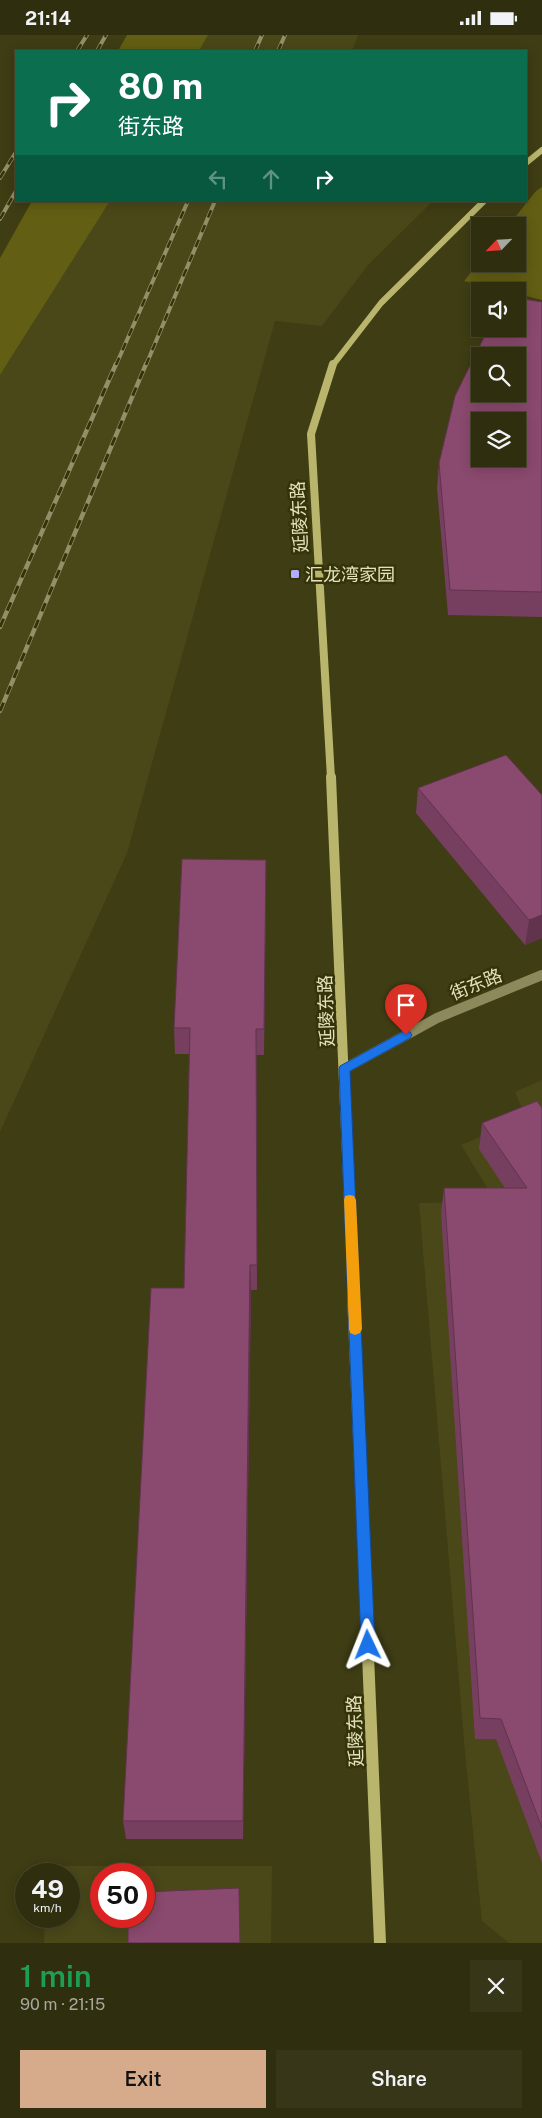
<!DOCTYPE html>
<meta charset="utf-8">
<style>
body{margin:0;font-family:"Public Sans","Noto Sans SC",sans-serif;background:#373618;color:#f1f3f6;height:100vh;display:flex;flex-direction:column;font-size:19px;white-space:nowrap}
*{box-sizing:border-box;margin:0}
p{font-size:16px;color:#a7a89e}
.icon{flex:none;width:28px;height:28px;fill:none;stroke:currentColor;stroke-width:2;stroke-linecap:round;stroke-linejoin:round}
.map{position:relative;height:1908px;overflow:hidden}
.sheet{display:flex;flex-direction:column;background:#2f2e0f;flex:1}
.sheet>*{flex:none}
.guide{position:absolute;left:15px;top:15px;width:512px;height:152px;border-radius:0px;box-shadow:0 2px 12px #0003,0 0 0 1px #4a4a2f;background:#0b6e4f;color:#fff;overflow:hidden}
.needle{width:32px;rotate:245deg}
.fabs{position:absolute;left:471px;top:182px;display:grid;gap:10px}
.fabs a{display:grid;place-items:center;width:55px;height:55px;border-radius:0px;background:#2f2e0f;box-shadow:0 2px 12px #0003,0 0 0 1px #4a4a2f;font-size:25px}
.speed{position:absolute;left:15px;top:1828px;display:flex;gap:10px;font-size:25px;font-weight:700;text-align:center}
.speed>*{display:grid;place-content:center;width:65px;height:65px;border-radius:50%;background:#2f2e0f;box-shadow:0 2px 12px #0003,0 0 0 1px #4a4a2f;line-height:1}
.speed small{font-size:12px;font-weight:400}
.speed .limit{border:8px solid #d22;background:#fff;color:#111}
.pin{position:absolute;display:grid;place-items:center;width:42px;height:42px;color:#fff;margin:-51px -21px;border-radius:50% 50% 50% 0;rotate:-45deg;box-shadow:0 0 5px #0007}
.pin .icon{rotate:45deg}
.me{position:absolute;width:55px;margin:-28px;rotate:358deg;stroke-linejoin:round;filter:drop-shadow(0 0 4px #0008)}
.turn{display:flex;align-items:center;gap:18px;height:105px;padding:0 20px;font-size:22px}
.turn .icon{width:65px;height:65px;stroke-width:2.5}
.turn b{display:block;font-size:35px;line-height:42px}
.lanes{display:flex;align-items:center;height:48px;padding:0 20px;background:#0003;justify-content:center;gap:25px;direction:ltr}
.lanes .off{opacity:.35}
.round{display:grid;place-items:center;flex:none;width:52px;height:52px;border-radius:0px;background:#373618}
.summary{display:flex;align-items:center;justify-content:space-between;height:85px;padding:0 20px}
h1{font-size:30px;font-weight:600;line-height:38px;color:#1e9e55}
.action{display:flex;gap:10px;margin-top:auto;padding:10px 20px}
.action a{flex:1;height:58px;border-radius:0px;background:#d6ab8b;color:#111;font-size:20px;font-weight:600;line-height:58px;text-align:center}
.action a+a{background:#373618;color:#f1f3f6}
.status{display:flex;justify-content:space-between;align-items:center;height:35px;padding:0 25px;background:#2f2e0f;direction:ltr}
.status svg{height:14px;fill:currentColor}
.map>svg:first-child{display:block}
</style>
<div class="status"><b>21:14</b><svg viewBox="0 0 49 12"><path d="M0 12V9h3v3zM5 12V6h3v6zM10 12V3h3v9zM15 12V0h3v12zM26 1h20v11H26zM47 4h2v5h-2z"/></svg></div>
<div class="map">
<svg width="542" height="1908" viewBox="0 0 542 1908">
<rect width="100%" height="100%" fill="#3f3d14"/>
<path fill="#4a4819" fill-rule="evenodd" d="M208,0h150l-6,16h-153z
M110,166h323l-65,64 -46,61 -47,-5 -148,532 -127,279v-757z
M542,1045v863h-33l-27,-22 -17,-169 -46,-549 77,-1 -35,-57 65,-27 -11,-26z
M48,1831h224l-1,77h-227l1,-27h24v-42h-21zM101,1839h43v42h-43z"/>
<path fill="#625e13" d="M127,0h81l-9,16h-81z
M542,152v113l-24,-6v-3h-13l-41,-10 16,-20v3h38v-38h-10l28,-35z
M32,166h78l-110,174v-117z"/>
<g fill="none" stroke-linecap="round" stroke-linejoin="round">
<path stroke="#8c8a5d" stroke-width="10" d="M344,1034l93,-51 105,-43"/>
<path stroke="#b9b56d" stroke-width="6" d="M526,128l16,-13
M333,330l48,-62 103,-102"/>
<path stroke="#b9b56d" stroke-width="8" d="M331,743l-20,-344 22,-70"/>
<path stroke="#b9b56d" stroke-width="10" d="M331,742l22,518"/>
<path stroke="#b9b56d" stroke-width="12" d="M353,1259l27,649"/>
<g stroke="#919068" stroke-width="4">
<path id="rail-far1" d="M77,16l10,-16
M97,16l9,-16
M255,16l7,-16
M278,16l7,-16
M0,143l16,-26
M0,184l16,-28
M116,330l72,-164
M146,330l69,-164"/>
</g>
<g stroke="#919068" stroke-width="4.5">
<path id="rail" d="M0,592l116,-263
M0,676l146,-347"/>
</g>
<use href="#rail-far1" stroke="#353308" stroke-width="2.5" stroke-dasharray="8" stroke-linecap="butt"/>
<use href="#rail" stroke="#353308" stroke-width="3" stroke-dasharray="9" stroke-linecap="butt"/>
</g>
<path fill="#773f5f" d="M542,267v315l-94,-2 -11,-127 2,-25z
M506,720l36,183 -17,7 -109,-132 2,-25z
M266,851l-2,169h-8l1,235h-6l-8,549h-117l-3,-18 61,-533 6,-234h-15l-1,-26z
M542,1073v755l-46,-124h-21l-34,-526 3,-25h61l-26,-39 3,-26z"/>
<path fill="#61334d" d="M542,880v23l-17,7 4,-25z
M250,1230l1,25 -8,549v-18z"/>
<path fill="#8a496e" stroke="#61334d" fill-rule="evenodd" d="M518,263l24,4v290l-92,-2 -11,-127 16,-67 33,-67h30zM480,321h38v38h-38zM480,386h38v38h-38z
M506,720l36,40v120l-13,5 -111,-132z
M182,824l84,1 -2,169h-8l1,236h-7l-7,556h-120l28,-533h33l6,-260h-16z
M537,1066l5,7v720l-41,-109 -21,-1 -36,-530h83l-45,-65z
M239,1853l1,55h-112v-27h16v-24z"/>
<path fill="#1a73e8" stroke="#114b97" d="M406,995l4,2 2,3 -2,3 -60,33 25,574 -2,5 -5,2 -5,-2 -2,-5 -22,-576 1,-3z"/>
<path fill="#f59e0b" d="M350,1160l4,1 2,4 6,129 -2,4 -5,2 -5,-2 -1,-4 -5,-129 1,-4z"/>
<rect fill="#b1adfa" stroke="#353308" stroke-width="2" x="290" y="534" width="10" height="10" rx="2.5"/>
<g text-anchor="middle" dominant-baseline="central" stroke-width="5" stroke-linejoin="round" paint-order="stroke">
<g font-size="18" fill="#e3e2bc" stroke="#353308">
<text transform="translate(299 482) rotate(-93)">延陵东路</text>
<text transform="translate(476 949) rotate(-22)">街东路</text>
<text transform="translate(326 976) rotate(-92)">延陵东路</text>
<text transform="translate(355 1696) rotate(-92)">延陵东路</text>
</g>
<g font-size="18" fill="#e3e2bc" stroke="#353308" text-anchor="start">
<text x="305" y="539">汇龙湾家园</text>
</g>
</g>
</svg>
<div class="fabs">
<a><svg class="needle" viewBox="-14 -14 28 28"><path d="M0-13l5 13h-10z" fill="#e53935"/><path d="M0 13l5-13h-10z" fill="#a7a89e"/></svg></a>
<a><svg class="icon" aria-label="sound" viewBox="0 0 24 24"><path d="M4 9h4l5-4v14l-5-4H4zM17 9q2 3 0 6"/></svg></a>
<a><svg class="icon" aria-label="search" viewBox="0 0 24 24"><circle cx="10" cy="10" r="6"/><path d="M15 15l6 6"/></svg></a>
<a><svg class="icon" aria-label="layers" viewBox="0 0 24 24"><path d="M12 4l9 5-9 5-9-5zM3 14l9 5 9-5"/></svg></a>
</div>
<div class="speed"><div>49<small>km/h</small></div><div class="limit">50</div></div>
<div class="pin" style="left:406px;top:1000px;background:#d93025"><svg class="icon" aria-label="arrive" viewBox="0 0 24 24"><path d="M6 21V4h12l-3 4 3 4H6"/></svg></div>
<svg class="me" style="left:368px;top:1610px" viewBox="-20 -20 40 40"><path d="M0-17L14 15 0 8-14 15z" fill="#1a73e8" stroke="#fff" stroke-width="4"/></svg>
<div class="guide">
<div class="turn"><svg class="icon" aria-label="right" viewBox="0 0 24 24"><path d="M7 20v-9h11M14 6l5 5-5 5"/></svg><div><b>80 m</b>街东路</div></div>
<div class="lanes"><svg class="icon off" aria-label="left" viewBox="0 0 24 24"><path d="M17 20v-9H6M10 6l-5 5 5 5"/></svg><svg class="icon off" aria-label="ahead" viewBox="0 0 24 24"><path d="M12 20V5M6 11l6-6 6 6"/></svg><svg class="icon" aria-label="right" viewBox="0 0 24 24"><path d="M7 20v-9h11M14 6l5 5-5 5"/></svg></div>
</div>
</div>
<section class="sheet">
<div class="summary"><div><h1>1 min</h1><p>90 m · 21:15</p></div><a class="round"><svg class="icon" aria-label="close" viewBox="0 0 24 24"><path d="M6 6l12 12M18 6L6 18"/></svg></a></div>
<div class="action"><a>Exit</a><a>Share</a></div>
</section>
